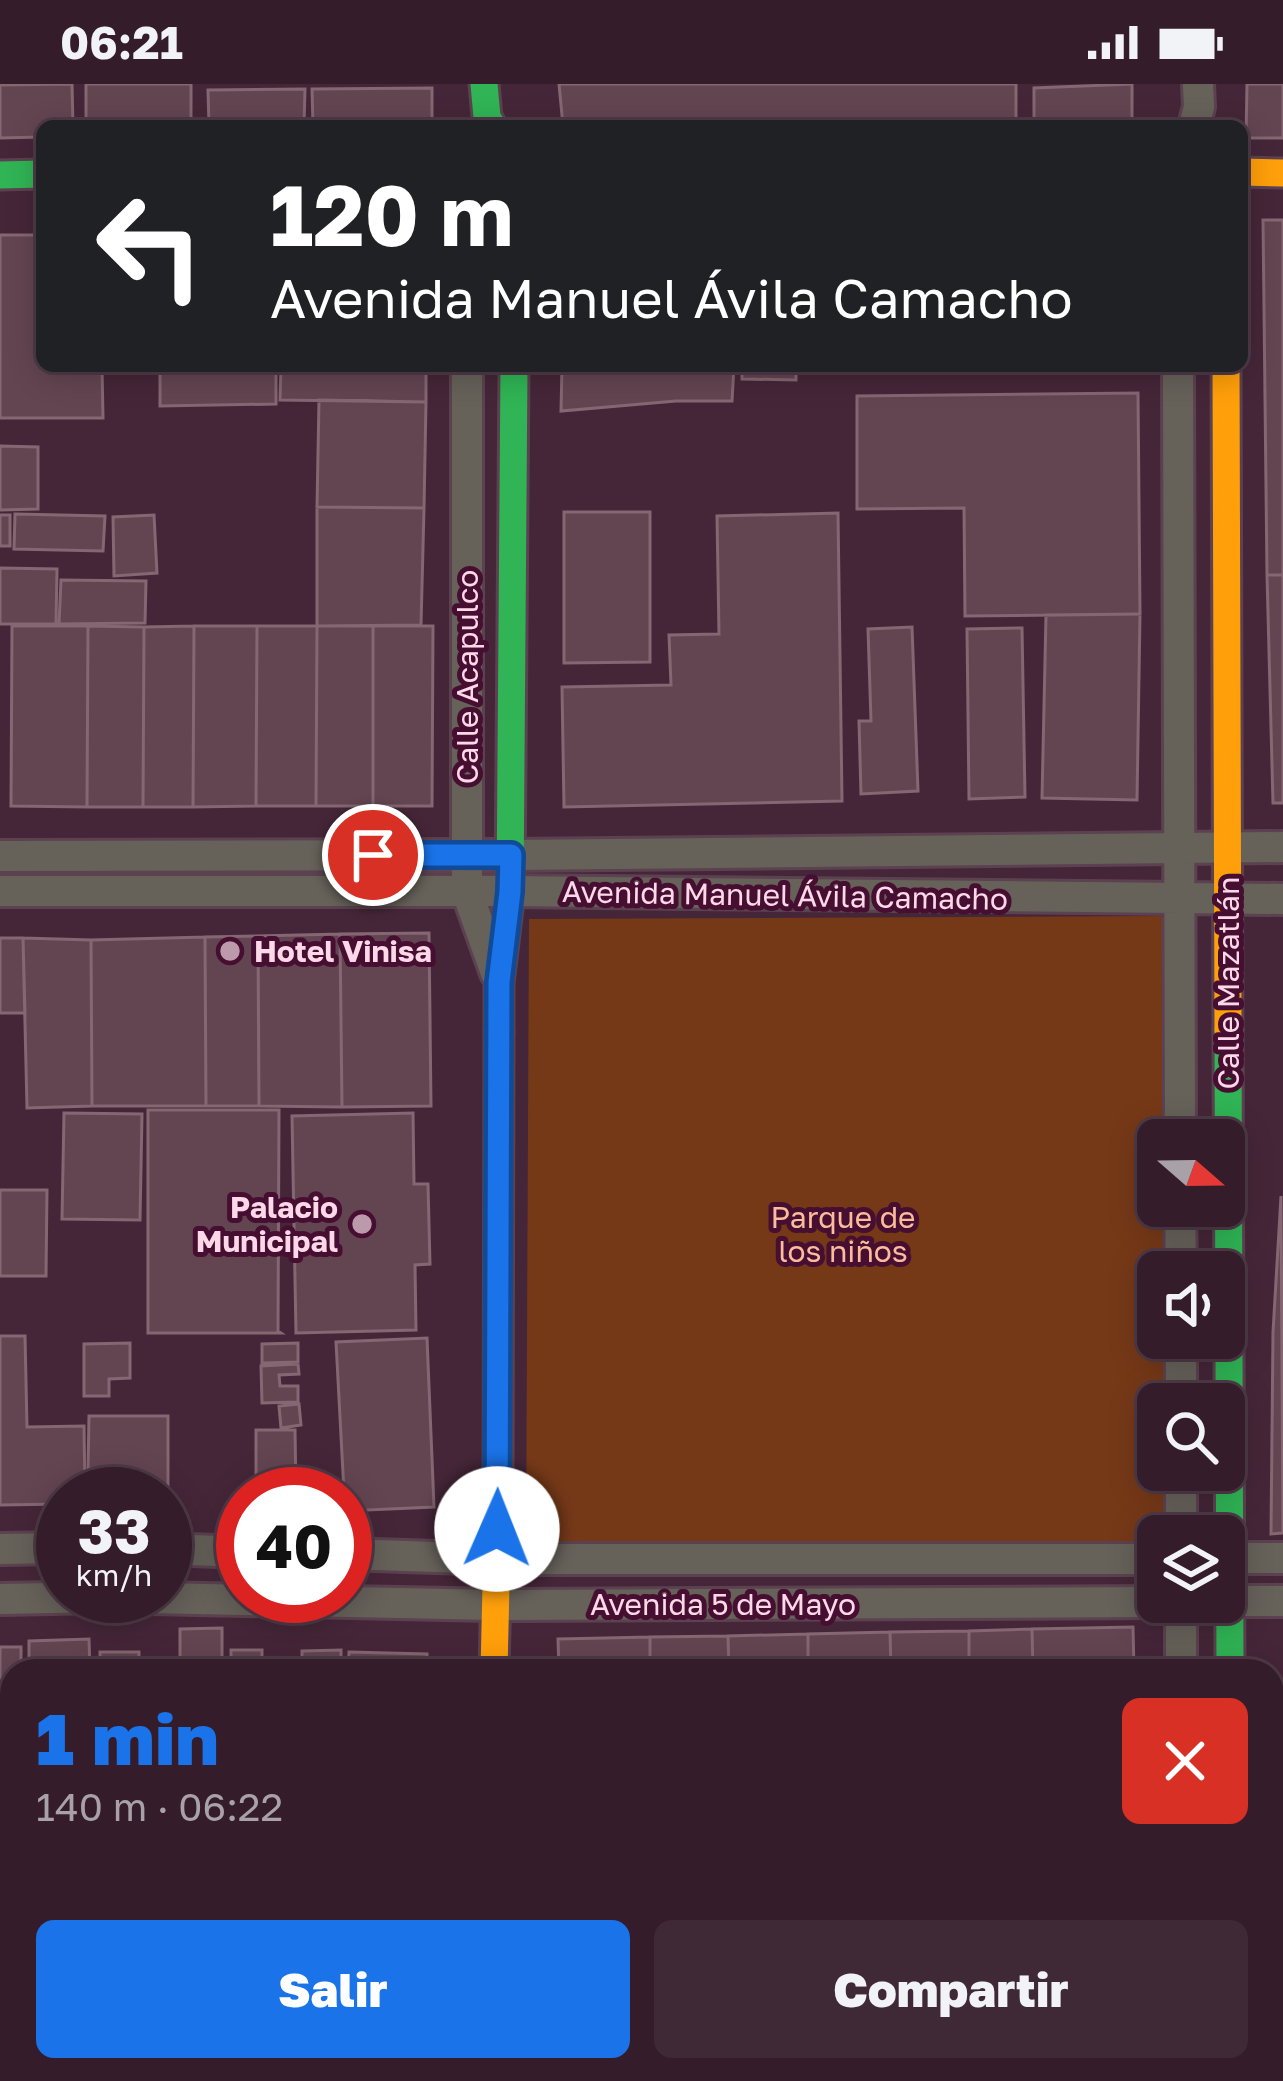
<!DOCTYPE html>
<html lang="es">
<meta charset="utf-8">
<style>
body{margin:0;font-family:"Golos Text",sans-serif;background:#3f2936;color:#f1f3f6;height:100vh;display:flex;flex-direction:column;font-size:45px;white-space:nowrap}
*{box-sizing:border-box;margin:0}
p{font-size:39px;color:#a9a1a8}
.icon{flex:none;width:66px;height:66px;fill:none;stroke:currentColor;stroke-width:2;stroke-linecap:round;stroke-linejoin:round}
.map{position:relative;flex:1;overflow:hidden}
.sheet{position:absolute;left:0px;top:1575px;width:1284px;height:423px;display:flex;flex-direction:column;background:#341c2a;border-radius:36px 36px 0 0;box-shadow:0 6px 30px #0003,0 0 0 3px #4e3a47}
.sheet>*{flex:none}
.top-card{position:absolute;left:36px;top:36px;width:1212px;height:252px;border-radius:18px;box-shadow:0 6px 30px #0003,0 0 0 3px #4e3a47;background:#202124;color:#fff;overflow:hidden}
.needle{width:78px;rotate:110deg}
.tools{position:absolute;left:1137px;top:1035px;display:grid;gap:24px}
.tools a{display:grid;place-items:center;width:108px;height:108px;border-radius:18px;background:#341c2a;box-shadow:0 6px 30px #0003,0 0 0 3px #4e3a47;font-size:60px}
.speed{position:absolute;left:36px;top:1383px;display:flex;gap:24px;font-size:60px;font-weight:700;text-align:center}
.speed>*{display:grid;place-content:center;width:156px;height:156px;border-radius:50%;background:#341c2a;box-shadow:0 6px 30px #0003,0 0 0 3px #4e3a47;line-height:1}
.speed small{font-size:30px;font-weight:400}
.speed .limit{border:18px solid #d22;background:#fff;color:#111}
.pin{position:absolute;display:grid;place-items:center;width:102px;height:102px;color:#fff;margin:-51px;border:6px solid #fff;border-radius:50%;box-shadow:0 3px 12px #0007}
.me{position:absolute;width:132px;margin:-66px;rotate:1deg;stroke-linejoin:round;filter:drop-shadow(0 0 9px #0008)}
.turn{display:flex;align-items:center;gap:42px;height:252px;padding:0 36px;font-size:54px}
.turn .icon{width:156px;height:156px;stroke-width:2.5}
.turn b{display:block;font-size:84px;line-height:102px}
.round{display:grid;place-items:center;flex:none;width:126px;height:126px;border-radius:18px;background:#3f2936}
.head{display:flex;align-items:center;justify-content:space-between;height:204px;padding:0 36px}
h1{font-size:72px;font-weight:800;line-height:90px;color:#1a73e8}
.action{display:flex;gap:24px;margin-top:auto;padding:24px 36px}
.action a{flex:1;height:138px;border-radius:18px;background:#1a73e8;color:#fff;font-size:48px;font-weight:800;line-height:138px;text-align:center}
.action a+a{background:#3f2936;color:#f1f3f6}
.status{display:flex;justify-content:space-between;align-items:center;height:84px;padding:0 60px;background:#341c2a;direction:ltr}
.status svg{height:33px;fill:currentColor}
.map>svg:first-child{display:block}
</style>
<div class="status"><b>06:21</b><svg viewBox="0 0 49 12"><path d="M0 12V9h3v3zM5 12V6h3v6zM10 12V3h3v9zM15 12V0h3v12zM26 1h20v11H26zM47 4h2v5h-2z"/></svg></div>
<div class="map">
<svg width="1283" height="1997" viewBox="0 0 1283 1997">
<rect width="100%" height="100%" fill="#452638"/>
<path fill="#763918" d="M1167,832l-1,224h-8v66h7v66h-7v66h7l-1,66h-6v66h6v66h-6v15l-632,-1 3,-631z"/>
<path fill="#634551" stroke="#846772" stroke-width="3" d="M72,0l1,42h-31v11l-42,1v-53z
M86,0h105v42h-105z
M559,0h457v42h-453z
M1132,0v42h-98v-38z
M1247,0h36v54h-37z
M432,4v38h-119l-1,-37z
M305,5l-1,37h-95l-1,-36z
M1263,136h20v355h-16z
M0,151h42v131h60l1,52h-103z
M160,282h116v38l-116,2z
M281,282h145v36l-146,-2z
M562,282h172l-2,35h-56l-115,10z
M742,282h54v14l-54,-1z
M1138,309l2,221 -175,2 -1,-108 -107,1v-113z
M319,316l107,2 -2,106 -107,-1z
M0,362l38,1v62l-38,1z
M317,423l107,1 -3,117 -104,1z
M564,428h86v150l-86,1z
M838,429l4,288 -278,6 -2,-120 109,-2 -2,-50 50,-1 -2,-118z
M15,430l90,2 -2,35 -89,-2z
M0,431h10v31h-10z
M154,431l3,58 -43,3 -1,-59z
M0,484l57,1 -1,55h-56z
M1267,491h16v228h-10z
M61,496l85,1 -1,42 -86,1z
M1140,530l-3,186 -95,-2 4,-183z
M12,542h76l-1,181 -76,-1z
M88,542l56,1 -1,180h-56z
M194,542l-1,181h-50l1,-180z
M194,542h63l-1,180 -63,1z
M257,542h60l-1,180h-60z
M317,542h56v180h-57z
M373,542h60l-1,180h-59z
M912,543l6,164 -57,3 -2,-73h12l-3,-92z
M1022,544l3,169 -56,2 -2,-170z
M429,849l2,173 -89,1 -2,-173z
M340,850l2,173 -83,-1 -1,-170z
M258,852l1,170h-53l-1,-169z
M205,853l1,169h-114l-1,-166z
M0,854h23l2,75h-25z
M23,854l68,2 1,166 -65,2z
M148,1026h131l-1,221 3,2h-133z
M64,1029l78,1 -2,106 -78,-1z
M413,1029l1,71h14l2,80 -15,1 1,65 -120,3 -4,-217z
M0,1106h47l-1,86h-46z
M1281,1112l2,337 -12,1 2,-202z
M0,1252h25l2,91 57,-1 1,68h-22v10l-63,1z
M427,1254l7,169 -89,4 -9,-169z
M130,1259v35l-21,1v17h-25v-52z
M298,1259v19l-36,1v-19z
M298,1280l1,10 -20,1 1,11h18v16l-36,1 -1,-37z
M299,1320l2,21 -20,3 -2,-22z
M89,1332h79v91h-3v-13h-65l1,-25h-13z
M256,1346h39l1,64h-40z
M1133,1543l1,44h-101l-1,-42z
M222,1544v43h-42v-42z
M1032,1545l1,42h-64v-40z
M969,1547v40h-78l-1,-39z
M890,1548l1,39h-83v-37z
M808,1550v37h-79l-1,-35z
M728,1552l1,35h-79v-34z
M650,1553v34h-91l-1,-32z
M89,1555l1,32h-61v-30z
M0,1563h21v24h-9v32h-12z
M231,1566h31v21h-31z
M341,1566v21h-39v-20z
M100,1568h39v19h-39z
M349,1568l78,2v17h-79z
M0,1661h12v76l-12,1z
M0,1803h12v136h-12z
M0,1970h12v16h10v11h-22z
M554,1986h66v11h-66z
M740,1986h71v11h-71z
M820,1986h77v3l-77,3z
M1064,1986h99v11h-99z
M49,1987h52l1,10h-53z
M183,1990v7h-74v-5z
M1057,1994v3h-93v-2z"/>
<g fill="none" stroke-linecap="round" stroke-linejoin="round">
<g stroke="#5c4250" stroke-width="36">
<path id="street" d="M1194,42l5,-19 -1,-23
M467,282v526l29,81
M1178,282l2,774
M0,772l511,-1 772,-8
M0,807h496l787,8
M1180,1122l1,66
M1181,1254v66
M1181,1386v66
M0,1465l63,-1
M165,1465l78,3
M345,1470l151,5h662
M1230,1474h53
M0,1515l103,-2 392,8 663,-3
M1230,1517h53
M1181,1518v69
M0,1768h12
M495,1986v11
M1183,1986v11
M1231,1986v11"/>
</g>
<g stroke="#5c4250" stroke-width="33">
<path id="fast" d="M484,0l3,33 5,9
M0,91l42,-1
M1228,946l2,641
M499,948v-49l11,-91 4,-526"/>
</g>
<g stroke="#5c4250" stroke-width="33">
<path id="slow" d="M1242,88l41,1
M1226,282l2,664
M494,1587l4,-171 1,-468"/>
</g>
<use href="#street" stroke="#66625a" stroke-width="30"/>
<use href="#fast" stroke="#30b455" stroke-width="27"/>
<use href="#slow" stroke="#ff9f0a" stroke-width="27"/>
</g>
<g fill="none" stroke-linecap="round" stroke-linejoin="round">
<g stroke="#114b97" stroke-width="30">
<path id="route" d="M373,771h138l-1,37 -11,90 -2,547"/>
</g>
<use href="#route" stroke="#1a73e8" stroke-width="21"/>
</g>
<g fill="#bd9aab" stroke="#460e30" stroke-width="4.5">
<circle cx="230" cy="867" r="12"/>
<circle cx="362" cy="1140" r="12"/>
</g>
<g text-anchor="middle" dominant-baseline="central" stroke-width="10" stroke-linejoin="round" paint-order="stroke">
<g font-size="30" fill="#fdd8e9" stroke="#460e30">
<text transform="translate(467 593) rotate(-90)">Calle Acapulco</text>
<text transform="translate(785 811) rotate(1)">Avenida Manuel Ávila Camacho</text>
<text transform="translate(1228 899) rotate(-90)">Calle Mazatlán</text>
<text x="723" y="1520">Avenida 5 de Mayo</text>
</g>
<g font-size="30" font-weight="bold" fill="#fdd8e9" stroke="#460e30" text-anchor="start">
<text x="254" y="867">Hotel Vinisa</text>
<text x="338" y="1123" text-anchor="end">Palacio<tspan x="338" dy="34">Municipal</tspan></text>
</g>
<g font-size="30" fill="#fcbc9b" stroke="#460e30">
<text x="843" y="1133">Parque de<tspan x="843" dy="34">los niños</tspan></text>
</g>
</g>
</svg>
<div class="tools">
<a><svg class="needle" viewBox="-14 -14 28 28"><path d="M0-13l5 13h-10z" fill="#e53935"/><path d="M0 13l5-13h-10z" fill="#a9a1a8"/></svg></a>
<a><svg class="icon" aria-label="sound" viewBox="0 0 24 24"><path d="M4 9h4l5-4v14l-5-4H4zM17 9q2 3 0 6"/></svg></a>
<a><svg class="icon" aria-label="search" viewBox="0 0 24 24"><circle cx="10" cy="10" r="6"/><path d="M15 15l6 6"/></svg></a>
<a><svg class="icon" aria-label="layers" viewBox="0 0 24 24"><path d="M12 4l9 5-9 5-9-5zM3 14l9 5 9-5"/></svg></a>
</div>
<div class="speed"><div>33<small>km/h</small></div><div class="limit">40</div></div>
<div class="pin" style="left:373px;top:771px;background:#d93025"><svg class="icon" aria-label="arrive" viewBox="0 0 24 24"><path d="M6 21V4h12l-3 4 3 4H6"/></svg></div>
<svg class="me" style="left:497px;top:1445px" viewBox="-20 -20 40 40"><circle r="19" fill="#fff"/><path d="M0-13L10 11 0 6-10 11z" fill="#1a73e8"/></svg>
<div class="top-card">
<div class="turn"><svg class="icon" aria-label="left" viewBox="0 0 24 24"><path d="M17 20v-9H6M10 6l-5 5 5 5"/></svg><div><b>120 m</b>Avenida Manuel Ávila Camacho</div></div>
</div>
<section class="sheet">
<div class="head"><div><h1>1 min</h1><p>140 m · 06:22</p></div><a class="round" style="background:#d93025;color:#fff"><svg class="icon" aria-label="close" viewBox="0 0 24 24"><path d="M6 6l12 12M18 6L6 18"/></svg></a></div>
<div class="action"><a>Salir</a><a>Compartir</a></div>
</section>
</div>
